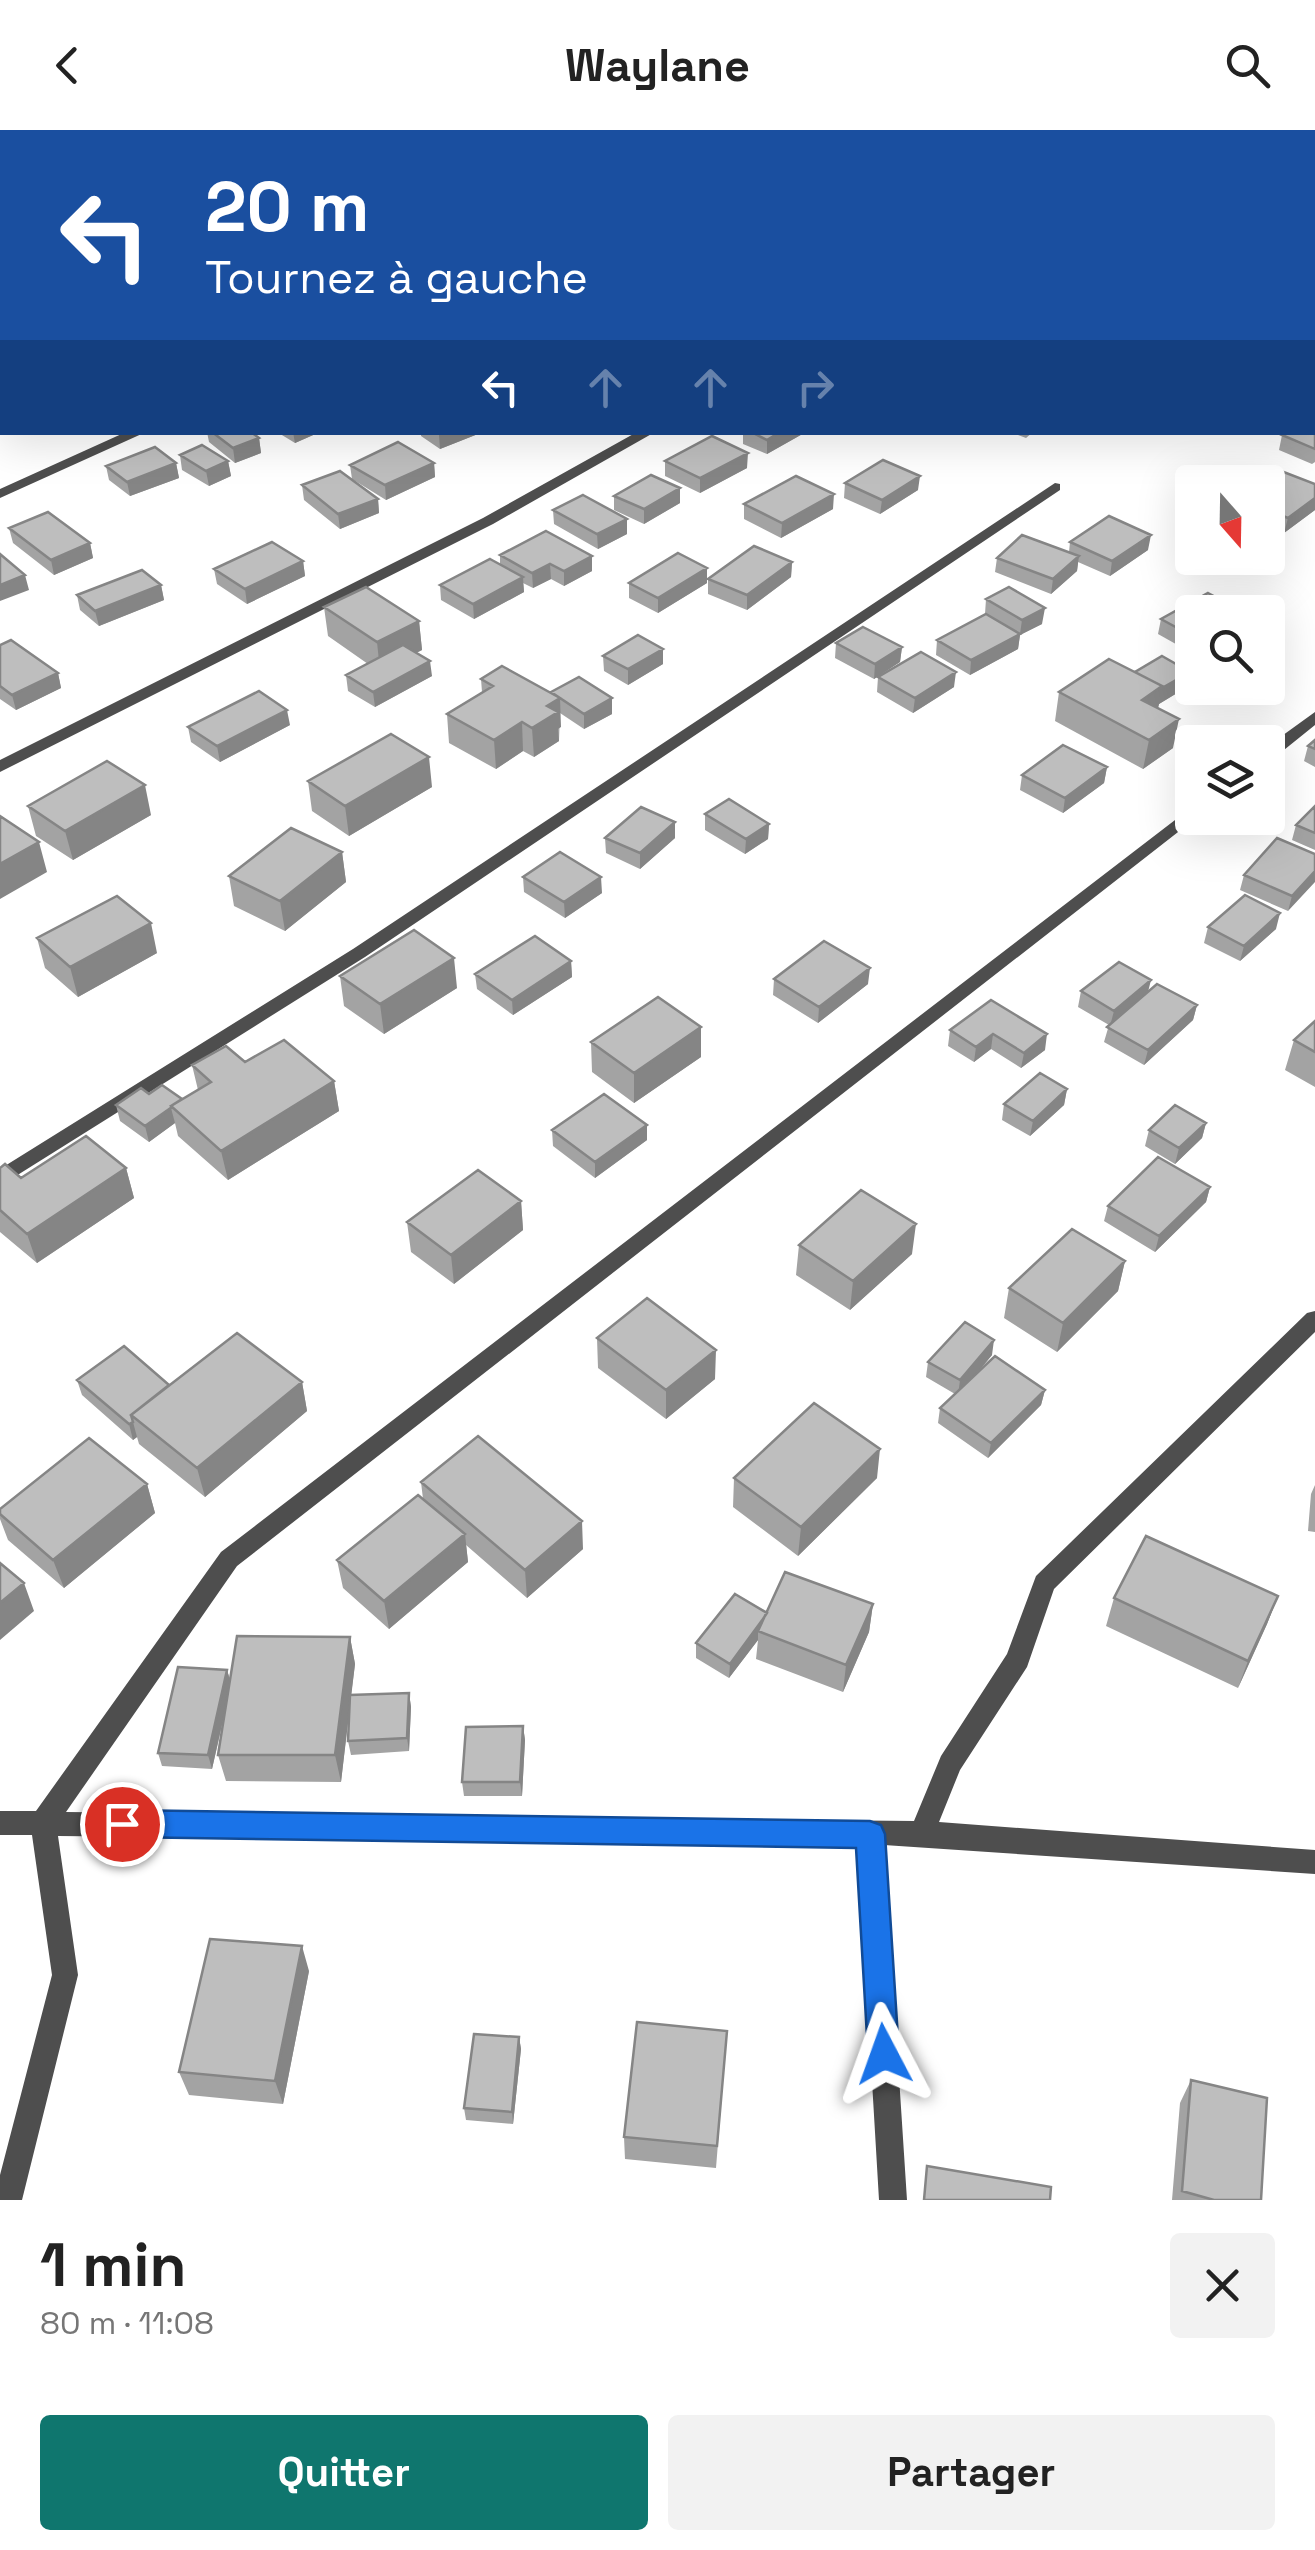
<!DOCTYPE html>
<html lang="fr">
<meta charset="utf-8">
<style>
body{margin:0;font-family:"Space Grotesk",sans-serif;background:#f2f2f2;color:#222;height:100vh;display:flex;flex-direction:column;font-size:38px;white-space:nowrap}
*{box-sizing:border-box;margin:0}
p{font-size:32px;color:#767676}
.icon{flex:none;width:55px;height:55px;fill:none;stroke:currentColor;stroke-width:2;stroke-linecap:round;stroke-linejoin:round}
.map{position:relative;height:2070px;overflow:hidden}
.panel{display:flex;flex-direction:column;background:#fff;flex:1}
.panel>*{flex:none}
.banner{position:absolute;left:0px;top:0px;width:1315px;height:305px;box-shadow:0 10px 40px #0002;background:#1a4fa0;color:#fff;overflow:hidden}
.needle{width:65px;rotate:160deg}
.controls{position:absolute;left:1175px;top:335px;display:grid;gap:20px}
.controls a{display:grid;place-items:center;width:110px;height:110px;border-radius:10px;background:#fff;box-shadow:0 10px 40px #0002;font-size:50px}
.pin{position:absolute;display:grid;place-items:center;width:85px;height:85px;color:#fff;margin:-42px;border:5px solid #fff;border-radius:50%;box-shadow:0 2px 10px #0007}
.me{position:absolute;width:110px;margin:-55px;rotate:356deg;stroke-linejoin:round;filter:drop-shadow(0 0 8px #0008)}
.turn{display:flex;align-items:center;gap:35px;height:210px;padding:0 40px;font-size:45px}
.turn .icon{width:130px;height:130px;stroke-width:2.5}
.turn b{display:block;font-size:70px;line-height:85px}
.lanes{display:flex;align-items:center;height:95px;padding:0 40px;background:#0003;justify-content:center;gap:50px;direction:ltr}
.lanes .off{opacity:.35}
.round{display:grid;place-items:center;flex:none;width:105px;height:105px;border-radius:10px;background:#f2f2f2}
.head{display:flex;align-items:center;justify-content:space-between;height:170px;padding:0 40px}
h1{font-size:60px;font-weight:800;line-height:75px}
.primary-button{display:flex;gap:20px;margin-top:auto;padding:20px 40px}
.primary-button a{flex:1;height:115px;border-radius:10px;background:#0f766e;color:#fff;font-size:40px;font-weight:800;line-height:115px;text-align:center}
.primary-button a+a{background:#f2f2f2;color:#222}
header{display:flex;justify-content:space-between;align-items:center;height:130px;padding:0 40px;background:#fff;font-size:45px;font-weight:800}
.map>svg:first-child{display:block}
</style>
<header><svg class="icon" aria-label="back" viewBox="0 0 24 24"><path d="M15 5l-7 7 7 7"/></svg>Waylane<svg class="icon" aria-label="search" viewBox="0 0 24 24"><circle cx="10" cy="10" r="6"/><path d="M15 15l6 6"/></svg></header>
<div class="map">
<svg width="1315" height="2070" viewBox="0 0 1315 2070">
<rect width="100%" height="100%" fill="#fff"/>
<g fill="none" stroke-linecap="round" stroke-linejoin="round">
<path fill="#4e4e4e" fill-rule="evenodd" d="M2,165v8l-2,1v-8z
M126,302h20l-146,66v-9z
M637,302h18l-162,92 -493,248v-12l483,-242z
M1055,353l5,1v6l-695,467 -365,229v-17l353,-220z
M1315,582v13l-41,33 -6,1v-13z
M1192,677v11h4l-959,748 -171,246 848,9 27,-65 66,-102 29,-78 271,-263 8,-2v21l-261,257 -27,78 -67,103 -21,52 376,28v24l-431,-29 23,355h-28l-21,-356 -800,-8 20,139 -56,225h-22v-25l52,-200 -20,-140h-32v-24h36l185,-259z"/>
</g>
<path fill="#a3a3a3" d="M1315,227v30l-3,-1v-18z
M1315,285v47l-3,2 -33,-14 3,-15z
M207,302h44l8,6 2,15 -26,10 -26,-21z
M277,302h43l-25,11z
M421,302h62l-43,17 -19,-13z
M743,302h63l-39,22 -24,-10z
M1010,302h23l-7,6z
M180,325l48,6 3,15 -22,10 -27,-16z
M665,331l82,7 -47,25 -35,-17z
M176,333l3,15 -49,18 -21,-16 -3,-14z
M434,333l1,14 -49,23 -34,-21 26,20 1,14 -39,16 -36,-29 -2,-15 50,-6 -2,-14z
M1268,352l47,2v26l-31,23 -16,-7z
M845,353l73,7 -38,24 -36,-16z
M680,358v15l-36,21 -30,-14v-14z
M744,374l89,5 -52,29 -37,-19z
M553,380l74,9v15l-29,15 -44,-25z
M9,398l81,15 3,15 -39,17 -41,-32z
M1070,412l78,8 -38,26 -32,-14 -1,9 -26,23 -56,-22 2,-14 72,-6z
M500,425l92,16 -28,15 -13,-7 -18,9 -10,-5 1,9 -50,27 -33,-19 -1,-15 60,-20z
M303,431l2,15 -58,28 -30,-20 -3,-15z
M792,432l-1,15 -44,33 -39,-16v-15z
M629,453h78l-49,30 -29,-15z
M161,455l3,15 -65,26 -19,-16 -3,-15z
M1208,463l32,17 -1,2h-47v38l-2,2 -32,-18 3,-15z
M986,469l56,25 -22,11 -2,14 -48,26 -34,-20 1,-15 48,-26z
M324,477l95,14 3,29 -6,3 16,23 -57,31 -27,-16 -2,-16 22,-11 -40,-28z
M836,513l66,4 -2,15 -26,17 -39,-21z
M0,515l58,28 3,15 -45,22 -16,-11z
M603,526l60,8 -35,21 -24,-14z
M1135,542h55l-3,15 -28,17 -1,4 15,40 -30,21 -88,-48 4,-29z
M878,547l76,10 -41,26 -36,-21z
M481,549l70,14 61,5v16l-28,15 -24,-16 -1,28 -25,16 -11,-6 -27,18 -47,-26 -2,-29 35,-22z
M290,595l-70,37 -29,-20 -3,-15z
M1315,610v27l-11,-6 4,-15z
M1107,637l-3,16 -41,30 -43,-23 2,-15z
M308,651l124,6 -83,49 -37,-25z
M28,676l123,9 -78,45 -37,-24z
M1315,676v44l-23,-10 4,-15z
M705,684l64,10 -1,15 -23,15 -40,-24z
M605,708h70l-35,31 -34,-16z
M342,722l4,30 -61,49 -51,-25 -5,-30z
M1315,724l-27,57 -48,-21 4,-15z
M523,747l79,16 -37,25 -41,-26z
M1208,797l68,2 -36,32 -36,-18z
M37,808l120,15 -79,44 -33,-29z
M571,831l1,16 -59,38 -36,-26 -2,-15z
M340,846l117,12 -73,46 -40,-28z
M774,849l94,5 -50,39 -45,-28z
M1081,861h67l49,14 -4,15 -49,45 -40,-23 5,-17 -31,-18z
M991,870l54,50 -24,18 -30,-19 -17,13 -26,-16 2,-16z
M1315,891v66l-30,-17 9,-30z
M701,897v30l-67,46 -42,-31 -1,-30z
M245,932l89,19 5,30 -111,69 -50,-44 -3,-13 -26,19 -29,-21 -4,-16 33,-11 33,5 16,-9 -6,-25z
M1067,959l-3,16 -34,31 -28,-16 2,-16z
M1206,993l-4,15 -27,26 -30,-18 4,-16z
M647,995v15l-52,38 -42,-32 -1,-16z
M0,1038l21,10 105,-10 8,30 -97,65 -37,-31z
M1210,1057l-4,15 -51,50 -51,-31 4,-15z
M521,1071l2,29 -69,54 -43,-32 -4,-30z
M799,1115l113,9 -62,56 -54,-35z
M1125,1131l-7,30 -61,61 -53,-34 5,-30z
M597,1208l118,41 -49,40 -68,-51z
M992,1225l-19,23 72,12 -4,15 -53,53 -50,-35 2,-15 15,-14 -29,-17 2,-15z
M77,1250l92,5 133,-3 5,29 -102,86 -66,-53 -2,-7 -4,3 -51,-45z
M734,1348h143l-79,78 -65,-49z
M421,1352l162,67 -56,49 -61,-53 2,17 -79,67 -46,-41 -6,-28 86,-61z
M147,1354l8,29 -91,75 -56,-48 -8,-21v-10z
M1315,1355v47l-7,-1 3,-37z
M1278,1466l-11,28 -29,64 -132,-62 8,-28z
M873,1474l-4,28 -26,60 -87,-33 2,-19 -29,38 -33,-20v-15l71,-30z
M350,1507l5,27 -4,31 58,-2 2,14 -2,44 -58,4 -3,-14 1,-29 -8,70 -115,-1 -8,-26 6,-38 -12,52 -50,-3 -4,-13 69,-83 3,9z
M523,1596l2,14 -3,56h-58l-2,-14z
M309,1841l-26,133 -94,-9 -10,-23z
M727,1901l-11,137 -91,-9 -1,-22z
M519,1907l2,12 -8,75 -47,-4 -2,-12z
M1191,1950l70,120h-89l8,-97z"/>
<path fill="#858585" d="M2,108v15l-2,1v-15z
M0,276h2v15l-2,1z
M293,302h27l-25,11z
M445,302h38l-43,17 -1,-14z
M780,302h26l-39,22v-14z
M259,308l2,15 -26,10 -2,-15z
M748,323l-1,15 -47,25v-15z
M228,331l3,15 -22,10 -3,-15z
M176,333l3,15 -49,18 -3,-14z
M434,333l1,14 -49,23 -1,-15z
M920,346l-2,14 -38,24 2,-14z
M680,358v15l-36,21v-15z
M834,364l-1,15 -52,29 1,-15z
M1315,368v12l-31,23 4,-15z
M378,369l1,14 -39,16 -2,-15z
M627,389v15l-29,15 -1,-15z
M1151,405l-3,15 -38,26 2,-15z
M90,413l3,15 -39,17 -3,-15z
M592,426v15l-28,15v-15z
M1079,426l-2,15 -26,23 2,-15z
M303,431l2,15 -58,28 -2,-15z
M792,432l-1,15 -44,33v-15z
M550,434l1,15 -18,9 -1,-15z
M707,438v15l-49,30v-15z
M25,445l4,15 -29,11v-16z
M523,447l1,15 -50,27 -1,-15z
M161,455l3,15 -65,26 -4,-15z
M1045,478l-3,16 -22,11 -2,14 -48,26 1,-15 49,-26 2,-14z
M419,491l3,29 -42,21 -3,-29z
M902,517l-2,15 -26,17 1,-15z
M663,519v15l-35,21v-16z
M430,531l2,15 -57,31 -2,-15z
M956,542l-2,15 -41,26 2,-15z
M1190,542l-3,15 -28,17 -3,11 -14,-15 20,-14z
M58,543l3,15 -45,22 -4,-15z
M560,568l1,29 -3,2 1,12 -25,16 -2,-29 15,-22z
M612,568v16l-28,15v-15z
M287,580l3,15 -70,37 -3,-16z
M1179,589l-6,29 -30,21 6,-29z
M522,592l1,29 -27,18 -2,-29z
M429,627l3,30 -83,49 -4,-30z
M1107,637l-3,16 -41,30 2,-15z
M145,655l6,30 -78,45 -8,-29z
M675,692v16l-35,31v-16z
M769,694l-1,15 -23,15 1,-15z
M39,712l8,30 -47,27v-35z
M342,722l4,30 -61,49 -5,-30z
M1315,741v11l-27,29 4,-15z
M601,747l1,16 -37,25 -1,-16z
M1280,783l-4,16 -36,32 4,-15z
M151,793l6,30 -79,44 -8,-30z
M454,828l3,30 -73,46 -4,-30z
M571,831l1,16 -59,38 -1,-15z
M870,838l-2,16 -50,39 1,-16z
M1151,850l-4,16 -37,30 4,-15z
M1197,875l-4,15 -49,45 4,-15z
M701,897v30l-67,46v-30z
M993,904l-2,15 -17,13 2,-15z
M1047,904l-2,16 -24,18 3,-15z
M334,951l5,30 -111,69 -7,-29z
M1067,959l-3,16 -34,31 3,-15z
M171,978l4,15 -26,19 -4,-16z
M1206,993l-4,15 -27,26 4,-16z
M647,995v15l-52,38v-16z
M126,1038l8,30 -97,65 -10,-29z
M1210,1057l-4,15 -51,50 4,-16z
M521,1071l2,29 -69,54 -3,-29z
M916,1094l-4,30 -62,56 3,-29z
M1125,1131l-7,30 -61,61 6,-29z
M994,1210l-2,15 -34,41 2,-16z
M716,1220l-1,29 -49,40v-29z
M302,1252l5,29 -102,86 -8,-29z
M1045,1260l-4,15 -53,53 3,-15z
M133,1292l4,15 -4,3 -4,-16z
M880,1319l-3,29 -79,78 3,-29z
M147,1354l8,29 -91,75 -11,-28z
M582,1391l1,28 -56,49 -2,-28z
M465,1404l3,28 -79,67 -5,-28z
M24,1453l10,28 -34,29v-37z
M1278,1466l-11,28 -29,64 10,-27z
M873,1474l-4,28 -26,60 3,-27z
M768,1484l-10,17v9l-29,38 1,-14z
M350,1507l5,27 -14,118 -6,-27z
M227,1540l4,14 -19,85 -4,-14z
M409,1563l2,14 -2,44 -2,-13z
M523,1596l2,14 -3,56 -2,-14z
M302,1816l7,25 -26,133 -8,-23z
M519,1907l2,12 -8,75 -1,-12z"/>
<path fill="#bebebe" stroke="#858585" stroke-width="2.5" d="M150,0h46l-7,2h-33z
M277,0h54l5,2h-54z
M2,42v19l-2,-1v-17z
M0,94l2,2v12l-2,1z
M1315,285v34l-33,-14 5,-3h25v-15z
M212,302h39l8,6 -26,10z
M751,302h29l-13,8z
M712,306l36,17 -48,25 -35,-17z
M398,312l36,21 -49,22 -35,-20z
M202,315l26,16 -22,10 -26,-16z
M155,317l21,16 -49,19 -21,-16z
M883,330l37,16 -38,24 -37,-17z
M340,341l38,28 -40,15 -36,-29z
M1281,341l34,13v14l-27,20 -20,-8v-28h-3z
M651,345l29,13 -36,21 -30,-13z
M796,346l38,18 -52,29 -38,-19z
M583,365l44,24 -30,15 -44,-24z
M48,382l42,31 -39,17 -42,-32z
M1109,386l42,19 -39,26 -42,-19z
M546,401l46,25 -28,15 -14,-7 -18,9 -32,-18z
M1022,405l57,21 -26,23 -56,-21z
M272,412l31,19 -58,28 -31,-20z
M754,416l38,16 -45,33 -39,-16z
M678,423l29,15 -49,30 -29,-15z
M0,424l25,21 -25,10z
M490,429l33,18 -50,27 -33,-19z
M142,440l19,15 -66,26 -18,-16z
M366,457l53,34 -42,21 -53,-35z
M1009,457l36,21 -23,12 -36,-21z
M1208,463l32,17 -4,2h-44v24l-31,-17z
M986,484l34,20 -49,26 -34,-20z
M863,497l39,20 -27,17 -39,-21z
M638,505l25,14 -35,20 -25,-13z
M11,510l47,33 -46,22 -12,-9v-41z
M403,515l27,16 -57,31 -27,-17z
M921,522l35,20 -41,26 -37,-21z
M1162,526l28,16 -28,16v-2l-27,-14z
M1109,529l53,27 -20,14 37,19 -30,21 -90,-48z
M502,536l58,32 -13,8 11,6 -26,16 -10,-6 -28,18 -47,-26 46,-28 -12,-7z
M579,547l33,21 -28,16 -33,-22z
M259,561l28,19 -70,36 -29,-19z
M391,604l38,23 -84,49 -37,-25z
M1315,610v9l-7,-3z
M1063,615l44,22 -42,31 -43,-23z
M107,631l38,24 -80,46 -37,-25z
M729,669l40,25 -23,15 -41,-25z
M1315,676v27l-19,-8z
M641,677l34,15 -35,31 -35,-15z
M0,686l39,26 -39,22z
M291,698l51,24 -62,49 -51,-25z
M1277,708l38,16v17l-23,25 -48,-21z
M560,722l41,25 -37,25 -41,-25z
M1245,765l35,18 -36,33 -36,-19z
M117,766l34,27 -81,44 -33,-29z
M414,800l40,28 -74,46 -40,-28z
M535,806l36,25 -59,39 -37,-26z
M824,811l46,27 -51,39 -45,-28z
M1119,832l32,18 -37,31 -33,-20z
M1157,854l40,21 -49,45 -41,-23z
M658,867l43,30 -67,46 -43,-31z
M991,870l56,34 -23,19 -31,-19 -17,13 -26,-17z
M1315,891v31l-21,-12z
M284,910l50,41 -113,70 -50,-45 40,-24 -19,-17 34,-19 19,16z
M1040,943l27,16 -34,32 -29,-17z
M162,955l20,14 -11,7 1,1 -27,19 -29,-21 25,-17 8,6z
M604,964l43,31 -52,37 -43,-32z
M1175,975l31,18 -27,25 -30,-18z
M86,1006l40,32 -99,66 -27,-24v-42l5,-4 16,14z
M1158,1027l52,30 -51,49 -51,-30z
M478,1040l43,31 -70,54 -44,-33z
M861,1060l55,34 -63,57 -54,-36z
M1072,1099l53,32 -62,62 -54,-35z
M647,1168l69,52 -50,40 -69,-52z
M965,1192l29,18 -34,40 -32,-18z
M237,1203l65,49 -105,86 -66,-53z
M124,1216l45,39 -38,30 2,7 -4,2 -52,-44z
M995,1226l50,34 -54,53 -51,-35z
M814,1273l66,46 -79,78 -67,-49z
M478,1306l104,85 -57,49 -104,-88z
M89,1308l58,46 -94,76 -53,-46v-5z
M418,1365l47,39 -81,67 -47,-41z
M1146,1406l132,60 -30,65 -134,-63z
M0,1433l24,20 -24,20z
M785,1442l88,32 -27,61 -88,-34z
M735,1464l32,19 -4,6 -33,45 -34,-21z
M237,1506l113,1 -15,118h-117z
M178,1537l49,3 -19,85 -50,-2z
M409,1563l-2,45 -59,3 2,-46z
M523,1596l-3,56h-58l4,-55z
M210,1809l92,7 -27,135 -96,-9z
M637,1892l90,9 -10,115 -93,-9z
M474,1904l45,3 -7,75 -48,-4z
M1191,1950l76,18 -6,102h-47l-32,-9z
M927,2036l124,21 -1,13h-126z"/>
<path fill="#1a73e8" stroke="#114b97" stroke-width="2.5" d="M122,1680l748,11 11,4 4,9 14,220 -4,11 -11,4 -11,-4 -5,-11 -12,-206 -734,-11 -10,-4 -4,-9 4,-10z"/>
</svg>
<div class="controls">
<a><svg class="needle" viewBox="-14 -14 28 28"><path d="M0-13l5 13h-10z" fill="#e53935"/><path d="M0 13l5-13h-10z" fill="#767676"/></svg></a>
<a><svg class="icon" aria-label="search" viewBox="0 0 24 24"><circle cx="10" cy="10" r="6"/><path d="M15 15l6 6"/></svg></a>
<a><svg class="icon" aria-label="layers" viewBox="0 0 24 24"><path d="M12 4l9 5-9 5-9-5zM3 14l9 5 9-5"/></svg></a>
</div>
<div class="pin" style="left:122px;top:1694px;background:#d93025"><svg class="icon" aria-label="arrive" viewBox="0 0 24 24"><path d="M6 21V4h12l-3 4 3 4H6"/></svg></div>
<svg class="me" style="left:884px;top:1924px" viewBox="-20 -20 40 40"><path d="M0-17L14 15 0 8-14 15z" fill="#1a73e8" stroke="#fff" stroke-width="4"/></svg>
<div class="banner">
<div class="turn"><svg class="icon" aria-label="left" viewBox="0 0 24 24"><path d="M17 20v-9H6M10 6l-5 5 5 5"/></svg><div><b>20 m</b>Tournez à gauche</div></div>
<div class="lanes"><svg class="icon" aria-label="left" viewBox="0 0 24 24"><path d="M17 20v-9H6M10 6l-5 5 5 5"/></svg><svg class="icon off" aria-label="ahead" viewBox="0 0 24 24"><path d="M12 20V5M6 11l6-6 6 6"/></svg><svg class="icon off" aria-label="ahead" viewBox="0 0 24 24"><path d="M12 20V5M6 11l6-6 6 6"/></svg><svg class="icon off" aria-label="right" viewBox="0 0 24 24"><path d="M7 20v-9h11M14 6l5 5-5 5"/></svg></div>
</div>
</div>
<section class="panel">
<div class="head"><div><h1>1 min</h1><p>80 m · 11:08</p></div><a class="round"><svg class="icon" aria-label="close" viewBox="0 0 24 24"><path d="M6 6l12 12M18 6L6 18"/></svg></a></div>
<div class="primary-button"><a>Quitter</a><a>Partager</a></div>
</section>
